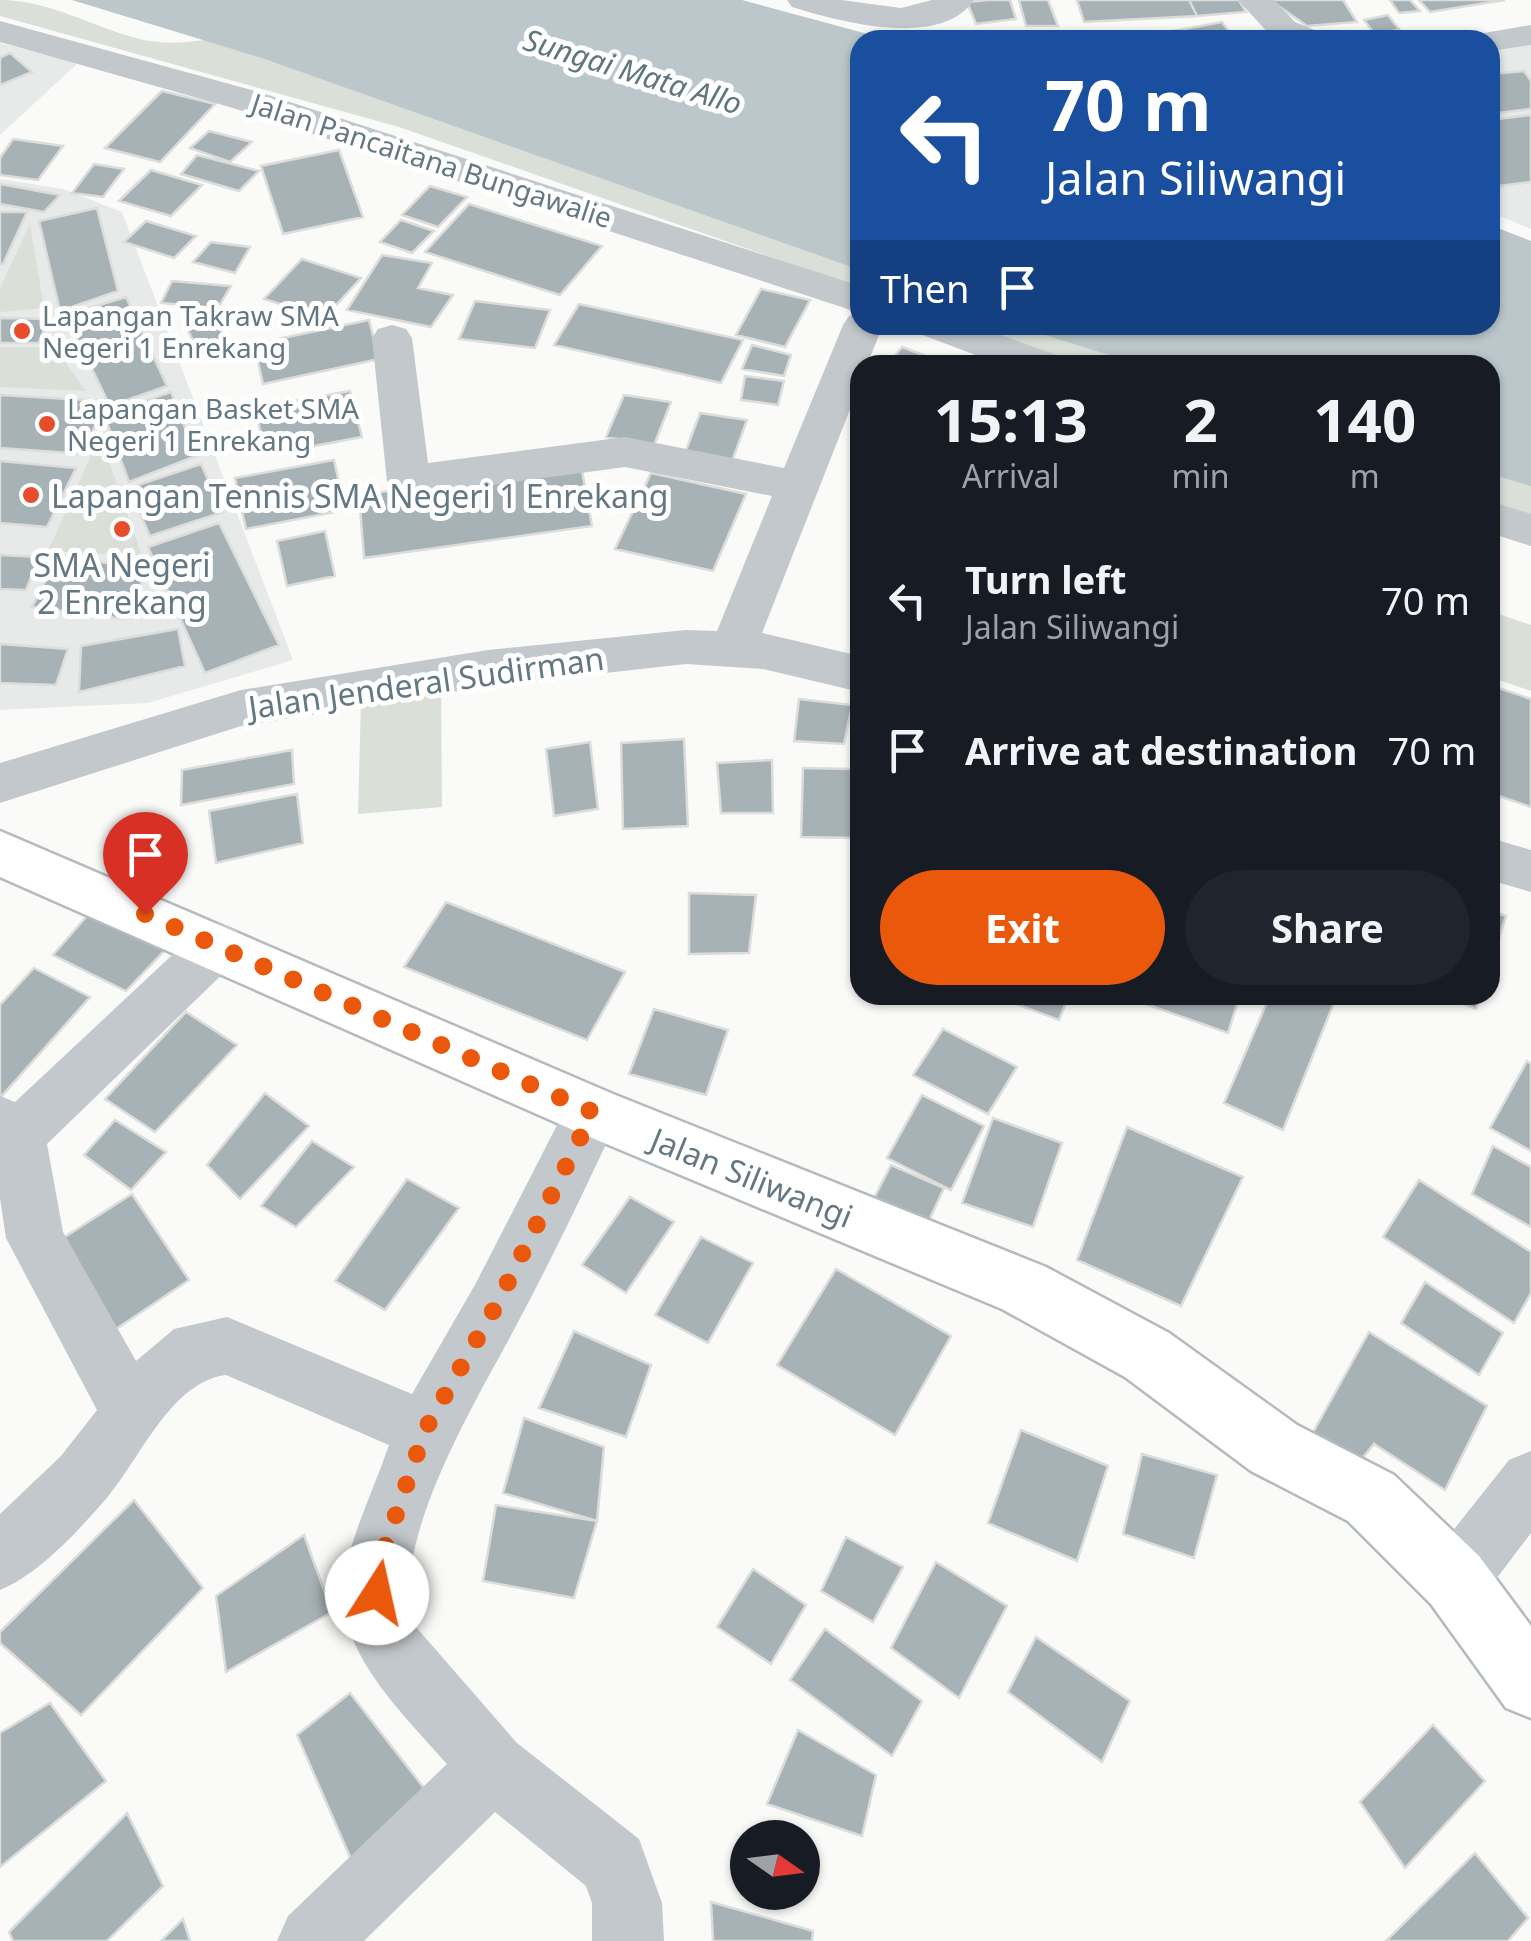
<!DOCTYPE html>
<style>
body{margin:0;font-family:"Noto Sans",sans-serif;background:#20242c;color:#f1f3f6;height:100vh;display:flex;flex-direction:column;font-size:38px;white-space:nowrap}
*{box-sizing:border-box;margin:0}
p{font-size:32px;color:#9ea1a6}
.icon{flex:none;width:55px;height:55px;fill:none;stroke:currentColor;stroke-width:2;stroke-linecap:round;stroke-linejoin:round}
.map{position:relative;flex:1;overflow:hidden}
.side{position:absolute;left:850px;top:355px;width:650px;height:650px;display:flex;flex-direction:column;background:#171b24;border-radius:30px;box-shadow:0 2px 8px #0004}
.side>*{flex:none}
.guide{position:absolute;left:850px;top:30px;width:650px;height:305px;border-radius:30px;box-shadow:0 2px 8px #0004;background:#1a4fa0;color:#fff;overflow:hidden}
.needle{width:65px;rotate:104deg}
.tools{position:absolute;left:730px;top:1820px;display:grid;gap:20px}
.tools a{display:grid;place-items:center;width:90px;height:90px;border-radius:50%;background:#171b24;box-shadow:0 2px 8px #0004;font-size:50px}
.pin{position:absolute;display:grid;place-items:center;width:85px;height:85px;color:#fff;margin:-102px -42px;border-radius:50% 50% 50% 0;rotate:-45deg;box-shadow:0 0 10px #0007}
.pin .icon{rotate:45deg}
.me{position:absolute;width:110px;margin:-55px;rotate:10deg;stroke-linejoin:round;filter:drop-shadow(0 0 8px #0008)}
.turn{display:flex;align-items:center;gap:35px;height:210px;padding:0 30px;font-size:45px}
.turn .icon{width:130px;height:130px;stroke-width:2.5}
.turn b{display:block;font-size:70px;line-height:85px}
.then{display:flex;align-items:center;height:95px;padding:0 30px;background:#0003;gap:20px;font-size:38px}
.eta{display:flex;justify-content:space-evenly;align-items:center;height:170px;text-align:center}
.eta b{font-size:60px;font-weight:700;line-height:70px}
.button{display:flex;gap:20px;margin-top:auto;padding:20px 30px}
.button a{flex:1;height:115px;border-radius:60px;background:#ea580c;color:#fff;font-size:40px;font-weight:700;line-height:115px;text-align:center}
.button a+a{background:#20242c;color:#f1f3f6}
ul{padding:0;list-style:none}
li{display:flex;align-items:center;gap:30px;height:150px;padding:0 30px}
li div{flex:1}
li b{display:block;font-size:38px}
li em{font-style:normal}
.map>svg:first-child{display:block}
</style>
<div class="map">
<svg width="1531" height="1941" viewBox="0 0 1531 1941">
<rect width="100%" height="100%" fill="#fafaf8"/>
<path fill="#e8eae9" d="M0,43l78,20 -78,72z
M1531,45v184l-41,-17v-164z
M0,179l63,10 59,23 171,448 -145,43 -148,7z"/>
<path fill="#dadfd7" d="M0,0c49,0 90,26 136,38 32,9 63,3 95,-2l629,207v45l-461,-161 -399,-111z
M30,224l14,84 -44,4v-24z
M967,325h141l122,40h-154z
M0,347h54l32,44 -86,-4z
M100,435l42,121 -94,-5z
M1490,451l41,13v51l-41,-12z
M1490,611l41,14v66l-41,-14z
M441,687l1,120 -84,7 3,-112z"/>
<path fill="#bbc7cb" d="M72,0h670l148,40h-30v230l-598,-212z
M1490,225l41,16v245l-41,-12v-109h-349l-128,-40h477z"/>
<path fill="#a7b2b7" stroke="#dcdcda" stroke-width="2.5" d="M988,0h22l6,19 -40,5 -9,-22z
M1019,0h29l10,26h-32z
M1077,0h112l8,16 -113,6z
M1189,0h50l7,12 -49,4z
M1270,0h73l14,22 -50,4z
M1390,0h20l10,11 -21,2z
M1419,0h86l-75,12z
M1388,15l11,14 -23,7 -12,-16z
M1222,22l13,18h-81l-2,-5z
M10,53l22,19 -32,13v-27z
M1524,71l7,10v28l-41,5v-40z
M162,91l53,13 -55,58 -55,-14z
M1531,115v67l-40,5 -1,-67z
M209,131l43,11 -22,20 -40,-14z
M13,139l50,7 -25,34 -38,-5v-17z
M339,150l24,67 -80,17 -22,-68z
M197,155l62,16 -20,20 -58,-17z
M94,164l30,5 -21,28 -31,-4z
M151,170l51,15 -31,31 -52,-15z
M0,184l60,11 -16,17 -44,-8z
M430,186l37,11 -29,30 -36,-12z
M469,204l133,42 -42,49 -135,-43z
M97,208l21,83 -58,20 -21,-90z
M0,212h27l-24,52h-3z
M401,220l33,11 -22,22 -32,-11z
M146,221l50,15 -22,22 -50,-16z
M211,242l39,5 -15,26 -42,-11z
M382,255l50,8 -14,25 35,7 -22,32 -84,-17z
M302,259l59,19 -37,40 -60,-19z
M172,281l59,5 -13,22 -57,-5z
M761,289l49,11 -25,47 -49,-12z
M126,297l41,89 -57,20 -44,-91z
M475,301l75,9 -15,38 -76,-9z
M579,304l164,36 -22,43 -167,-38z
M0,318l48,1 -9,24h-39z
M214,319l18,29 -31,11 -13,-29z
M369,320l10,39 -116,25 -9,-40z
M752,345l39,10 -7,21 -42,-7z
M902,347l47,18h-61z
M745,376l39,5 -6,24 -37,-5z
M350,391l12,46 -96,18 -11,-47z
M171,392l25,64 -67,26 -25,-67z
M0,395l103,6 -18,53 -85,-6z
M624,395l47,7 -17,43 -48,-8z
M700,413l47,7 -16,44 -47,-8z
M334,460l11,50 -99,19 -11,-51z
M0,461l76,7 -29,59 -47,-4z
M201,464l22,48 -73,24 -21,-48z
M581,465l11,61 -228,32 -5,-63z
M651,473l95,21 -33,77 -98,-22z
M219,523l60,122 -74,28 -57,-126z
M325,531l10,45 -48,10 -10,-45z
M0,555l39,2 -13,33 -26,-1z
M58,557l91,11 -25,51 -92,-12z
M178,629l7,37 -106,26 2,-46z
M0,644l68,5 -12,36 -56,-2z
M1490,685l41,14v108l-41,-14z
M799,699l53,6 -8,39 -50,-3z
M684,739l4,87 -65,3 -2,-86z
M590,742l8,67 -44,7 -8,-67z
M292,750l2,34 -113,21 1,-35z
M772,760l1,53h-52l-4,-50z
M803,768l51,1v69l-53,-1z
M297,794l6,49 -87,20 -7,-52z
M689,893l67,2 -7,58 -60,1z
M446,902l179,70 -38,68 -183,-73z
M1490,910l16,6 -16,50z
M87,916l78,34 -39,41 -73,-36z
M34,968l56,29 -90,101v-93z
M993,995h76l-10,25z
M1140,995h100l-12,38 -91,-32z
M1270,995h67l-54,135 -59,-27z
M1439,995h42l-5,14z
M654,1009l74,21 -22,65 -77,-21z
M186,1012l51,33 -82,87 -50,-33z
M943,1029l74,38 -29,47 -75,-39z
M1527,1061l4,3v87l-41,-23z
M265,1093l44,33 -69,73 -33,-34z
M922,1095l62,31 -33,64 -64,-32z
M993,1118l69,25 -29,84 -71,-24z
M115,1120l51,32 -35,38 -47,-35z
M1127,1127l116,50 -62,129 -104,-46z
M312,1141l42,26 -58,60 -35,-21z
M1493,1146l38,21v60l-59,-33z
M891,1165l53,23 -25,54 -55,-24z
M407,1179l52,29 -74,102 -50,-29z
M1419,1180l112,72v41l-17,30 -131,-86z
M132,1194l57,86 -73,49 -56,-89z
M630,1197l44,25 -48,71 -44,-28z
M701,1237l52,26 -45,80 -53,-28z
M836,1269l115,67 -56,99 -118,-70z
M1425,1282l78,51 -24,42 -78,-52z
M574,1331l77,34 -25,72 -87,-29z
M1369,1332l118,74 -42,84 -71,-46 -18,22 -45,-30z
M524,1418l80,29 -7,74 -94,-28z
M1021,1430l87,36 -31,95 -89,-38z
M1142,1454l75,21 -23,83 -71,-24z
M134,1500l69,88 -122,127 -81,-72v-11z
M496,1505l101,16 -23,77 -91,-17z
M304,1535l28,77 -106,60 -10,-76z
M846,1537l57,30 -30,55 -52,-31z
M936,1562l71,44 -48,92 -68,-50z
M753,1569l53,36 -35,59 -54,-37z
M825,1629l97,72 -30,55 -102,-76z
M1036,1637l94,64 -28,61 -94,-70z
M350,1693l88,113 -84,60 -57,-131z
M50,1703l56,78 -106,86v-134z
M1433,1725l52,56 -80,87 -45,-66z
M798,1730l78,45 -14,61 -95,-32z
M127,1813l36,73 -56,55h-94l-4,-9z
M1475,1853l53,65 -20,23h-122z
M711,1902l102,29 -1,10h-99z
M183,1919l7,22h-29z"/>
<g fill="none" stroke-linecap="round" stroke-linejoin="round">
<g stroke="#b4bbbe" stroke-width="5">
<path id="major" d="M0,831l613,263 433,173 123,66 128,92 97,50 85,81 52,70v92l-25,-10 -75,-104 -83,-83 -97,-50 -126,-94 -123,-68 -429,-179 -573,-253z"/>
</g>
<path fill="#c3c8cc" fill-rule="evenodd" d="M787,0h54l60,8 31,-8h42c-34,50 -136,21 -182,7z
M1238,0h36l21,22 27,11 5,7 -56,-4z
M0,21l259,71 601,194v39h23l-16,40h-7v19l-98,249 98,23v36l-97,-23 -77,-5 -198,22 -247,40 -241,77v-40l241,-73 247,-40 198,-20 31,1 55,-135 -147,-29 -216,29 -15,-4 -7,-11 -15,-143 6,-9 14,-4 14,4 6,9 16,125 197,-26 159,31 59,-143 6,-9 11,-3 -627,-205 -233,-66z
M1531,25v20l-41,6v-11h-17l5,-6z
M914,325h59l83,30 6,10h-60l-82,-31z
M1490,501l41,13v32l-41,-13z
M1490,838l41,12v42l-41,-12z
M218,923l18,6 8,16 -8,16 -189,183 16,88 73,129 38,-32 53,-12 185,77 64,-111 97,-189 20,-7 20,7 8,18c-33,71 -67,143 -104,212 -37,71 -133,224 -101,303l101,116 122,96 23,64 2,38h-72v-38l-6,-17 -91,-74 -131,129h-87l11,-25 159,-152c-44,-51 -118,-118 -102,-193 9,-42 30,-85 44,-126l-163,-70c-56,7 -86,85 -121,125 -28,32 -66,74 -105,90v-76l61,-58 36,-46 -91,-172 -6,-40v-102l15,6 185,-173z
M1531,1451v82l-53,70 -23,9 -23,-9 -9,-23 9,-23 77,-97z"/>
<use href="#major" fill="#fff" fill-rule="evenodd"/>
</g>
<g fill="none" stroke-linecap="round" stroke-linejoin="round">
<path stroke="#ea580c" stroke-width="18" stroke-dasharray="0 32.4" d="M145,914l448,198 -96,192 -72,126 -49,143 1,20"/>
</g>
<g fill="#e74c2b" stroke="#fff" stroke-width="4">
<circle cx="22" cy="331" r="10"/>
<circle cx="47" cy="424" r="10"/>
<circle cx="31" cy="495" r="10"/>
<circle cx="122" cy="529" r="10"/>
</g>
<g text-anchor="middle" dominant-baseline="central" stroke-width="10" stroke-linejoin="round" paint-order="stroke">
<g font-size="28" fill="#647883" stroke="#fff">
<text transform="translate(432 160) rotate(18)">Jalan Pancaitana Bungawalie</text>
</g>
<g font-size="28" fill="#647883" stroke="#fff" text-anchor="start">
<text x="42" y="315">Lapangan Takraw SMA<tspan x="42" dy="32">Negeri 1 Enrekang</tspan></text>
<text x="67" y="408">Lapangan Basket SMA<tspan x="67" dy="32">Negeri 1 Enrekang</tspan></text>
</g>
<g font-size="30" font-style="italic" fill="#5f767d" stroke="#fff">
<text transform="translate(633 71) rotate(17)">Sungai Mata Allo</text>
</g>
<g font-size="32" fill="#647883" stroke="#fff" text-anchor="start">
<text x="51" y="495">Lapangan Tennis SMA Negeri 1 Enrekang</text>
<text x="122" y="564" text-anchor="middle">SMA Negeri<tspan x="122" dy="37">2 Enrekang</tspan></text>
</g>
<g font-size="32" fill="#647883" stroke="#fff">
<text transform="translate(426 682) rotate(-8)">Jalan Jenderal Sudirman</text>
<text transform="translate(752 1177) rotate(22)">Jalan Siliwangi</text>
</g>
</g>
</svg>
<div class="tools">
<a><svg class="needle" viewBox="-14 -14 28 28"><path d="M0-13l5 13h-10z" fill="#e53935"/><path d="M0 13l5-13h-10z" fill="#9ea1a6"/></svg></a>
</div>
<div class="pin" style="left:145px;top:914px;background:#d93025"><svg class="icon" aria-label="arrive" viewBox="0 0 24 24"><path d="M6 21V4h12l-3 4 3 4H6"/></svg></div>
<svg class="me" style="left:377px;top:1593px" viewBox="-20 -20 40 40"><circle r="19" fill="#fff"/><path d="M0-13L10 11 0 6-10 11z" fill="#ea580c"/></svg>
<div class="guide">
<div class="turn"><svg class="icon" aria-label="left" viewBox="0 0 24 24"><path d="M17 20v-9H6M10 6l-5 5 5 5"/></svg><div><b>70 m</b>Jalan Siliwangi</div></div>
<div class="then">Then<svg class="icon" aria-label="arrive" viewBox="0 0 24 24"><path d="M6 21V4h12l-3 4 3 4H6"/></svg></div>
</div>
<section class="side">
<div class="eta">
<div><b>15:13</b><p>Arrival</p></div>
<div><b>2</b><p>min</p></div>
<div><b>140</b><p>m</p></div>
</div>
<ul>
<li><svg class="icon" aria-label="left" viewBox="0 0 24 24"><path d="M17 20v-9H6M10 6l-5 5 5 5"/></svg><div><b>Turn left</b><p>Jalan Siliwangi</p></div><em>70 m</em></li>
<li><svg class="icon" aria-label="arrive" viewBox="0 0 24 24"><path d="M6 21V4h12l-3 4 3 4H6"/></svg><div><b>Arrive at destination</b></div><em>70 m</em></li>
</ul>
<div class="button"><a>Exit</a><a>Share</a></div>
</section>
</div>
